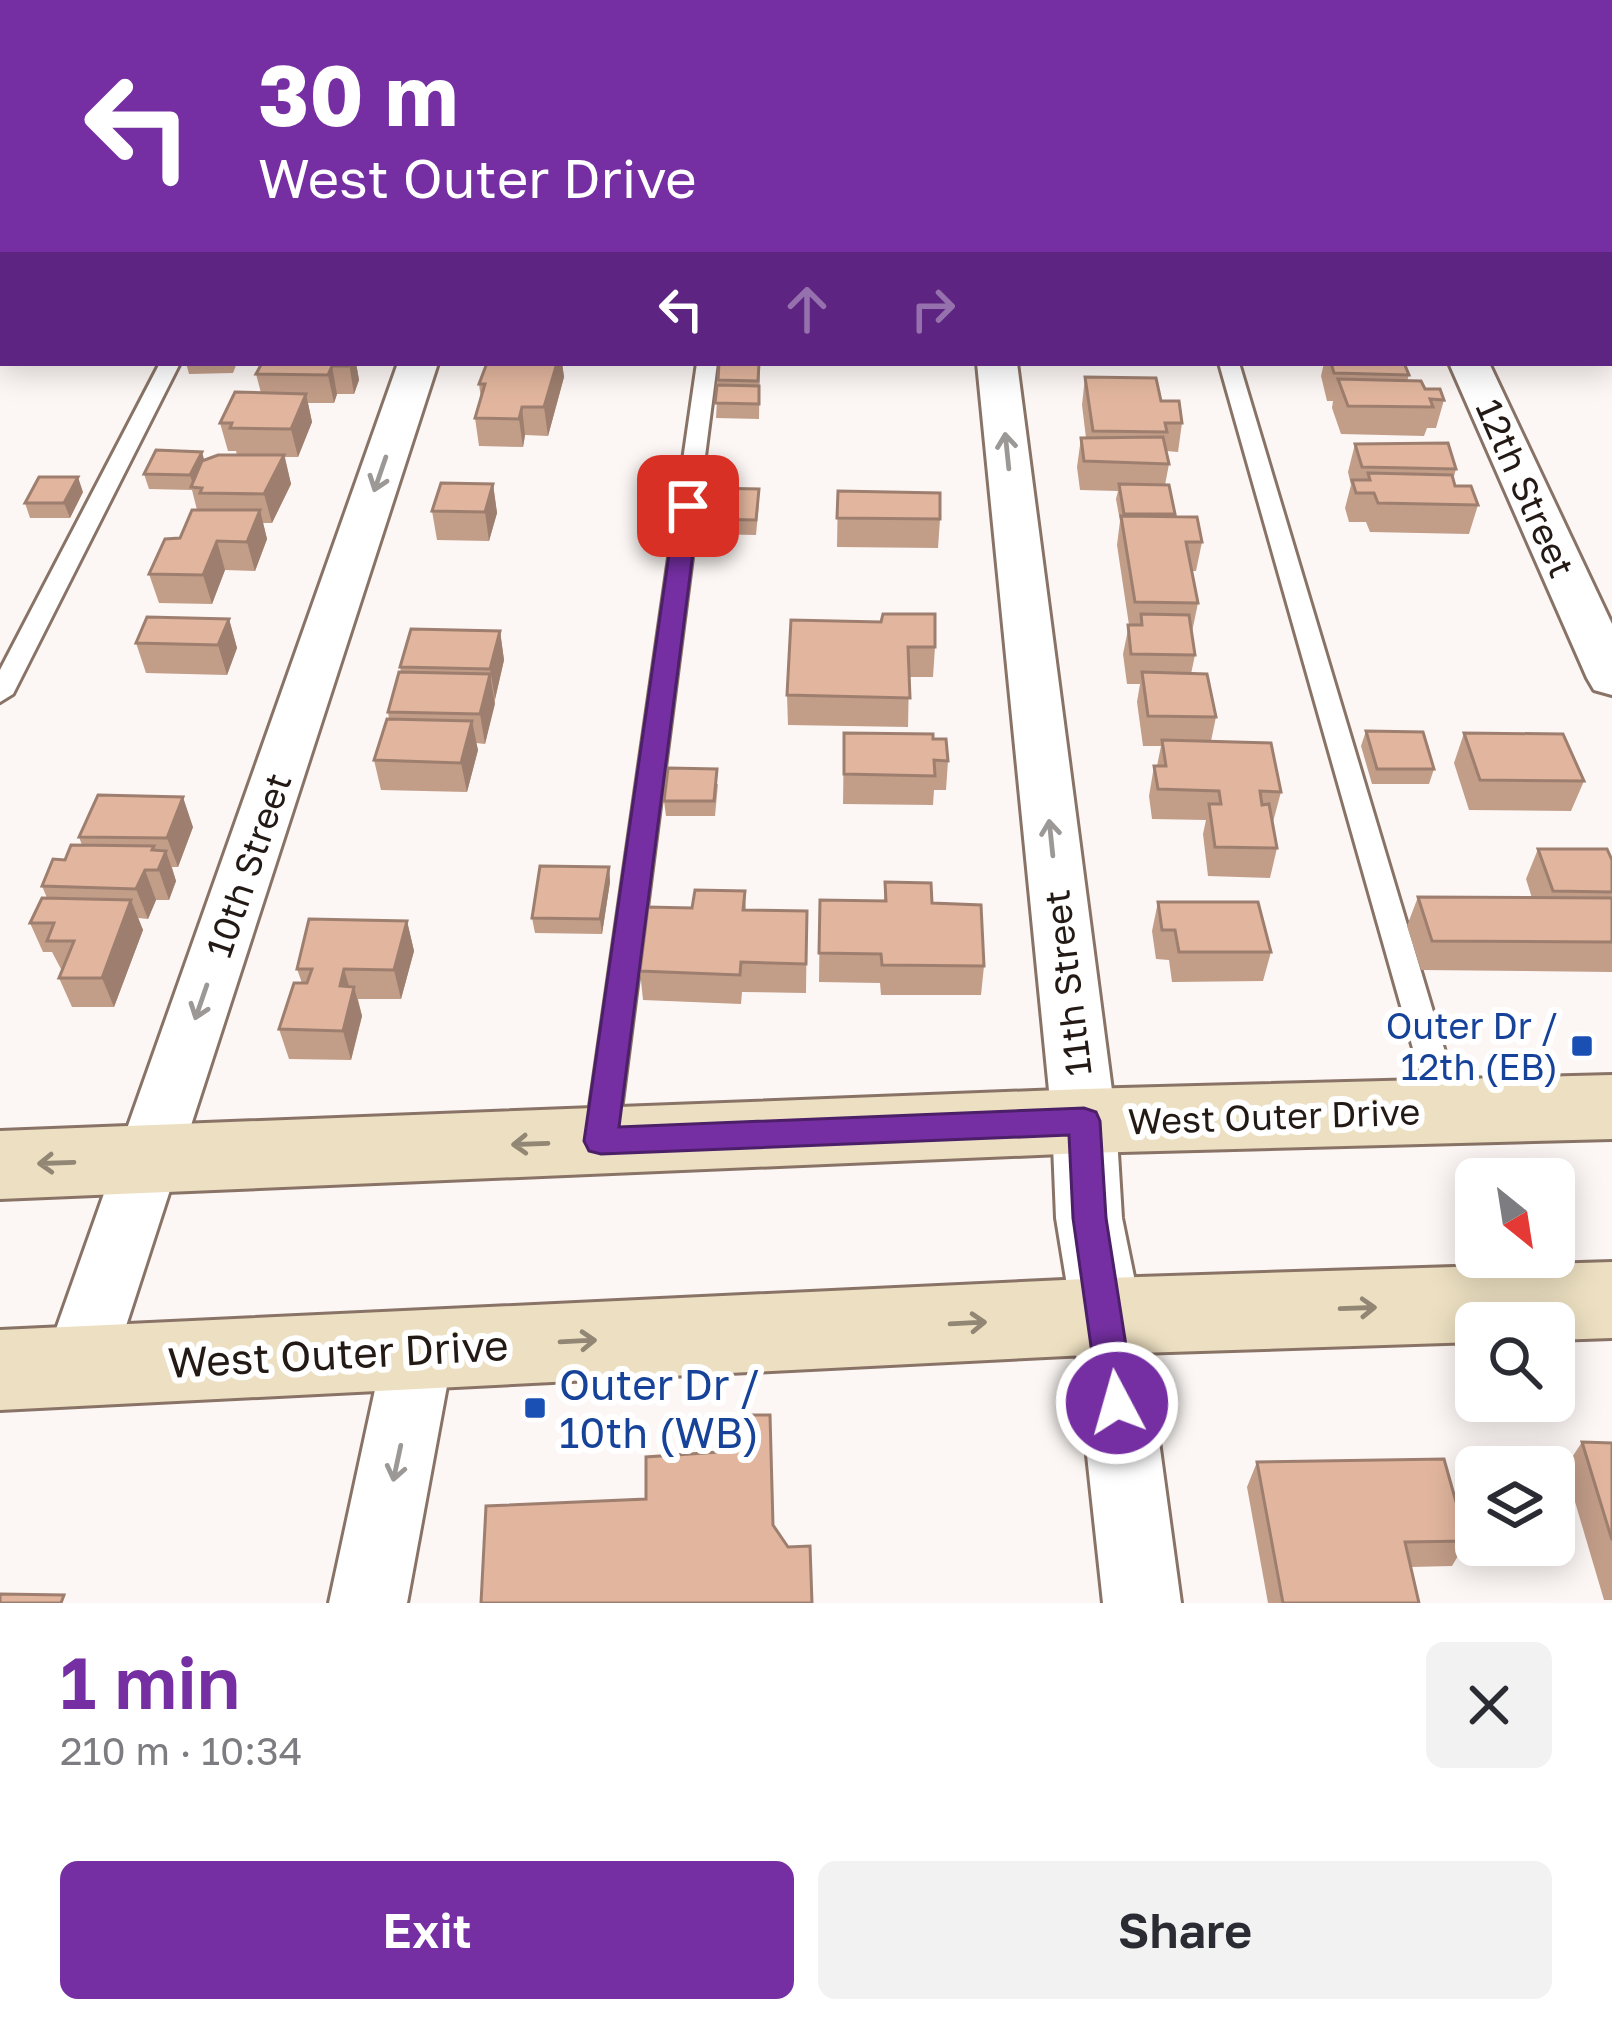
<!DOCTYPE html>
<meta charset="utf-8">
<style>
body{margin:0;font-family:"Golos Text",sans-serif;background:#f2f2f3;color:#2b2b33;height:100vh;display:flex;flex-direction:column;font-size:45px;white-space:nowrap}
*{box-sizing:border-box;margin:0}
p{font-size:39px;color:#7c7c81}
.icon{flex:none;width:66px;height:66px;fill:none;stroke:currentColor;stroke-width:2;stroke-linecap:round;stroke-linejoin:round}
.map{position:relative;height:1603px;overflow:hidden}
.details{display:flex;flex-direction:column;background:#fff;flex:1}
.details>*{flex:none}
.hud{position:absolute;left:0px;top:0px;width:1614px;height:366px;box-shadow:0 6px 30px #0003;background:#752fa2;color:#fff;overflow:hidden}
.needle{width:78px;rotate:150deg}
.buttons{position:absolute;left:1455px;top:1158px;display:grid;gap:24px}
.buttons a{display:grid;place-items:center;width:120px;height:120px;border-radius:18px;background:#fff;box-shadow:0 6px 30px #0003;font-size:60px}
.pin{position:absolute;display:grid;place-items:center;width:102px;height:102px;color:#fff;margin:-51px;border-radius:24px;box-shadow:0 6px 18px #0006}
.me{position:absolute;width:132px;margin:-66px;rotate:354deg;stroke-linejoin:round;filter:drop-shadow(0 0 9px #0008)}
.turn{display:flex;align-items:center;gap:42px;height:252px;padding:0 60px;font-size:54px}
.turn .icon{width:156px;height:156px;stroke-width:2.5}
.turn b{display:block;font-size:84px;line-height:102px}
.lanes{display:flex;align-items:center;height:114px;padding:0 60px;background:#0003;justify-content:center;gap:60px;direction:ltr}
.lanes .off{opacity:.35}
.round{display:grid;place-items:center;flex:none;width:126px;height:126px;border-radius:18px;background:#f2f2f3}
.summary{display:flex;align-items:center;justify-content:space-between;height:204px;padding:0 60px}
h1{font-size:72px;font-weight:600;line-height:90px;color:#752fa2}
.button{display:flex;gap:24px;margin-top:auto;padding:24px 60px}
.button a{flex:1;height:138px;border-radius:18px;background:#752fa2;color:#fff;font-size:48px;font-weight:600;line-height:138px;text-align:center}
.button a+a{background:#f2f2f3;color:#2b2b33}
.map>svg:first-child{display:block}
</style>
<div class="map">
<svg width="1612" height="1603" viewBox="0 0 1612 1603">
<rect width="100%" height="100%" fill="#fcf7f4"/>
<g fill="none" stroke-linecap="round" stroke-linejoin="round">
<g stroke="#897367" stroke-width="6">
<path id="lane" d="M348,0h16l-18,3z
M1611,187h1v10h-1z
M1611,228l1,1v13l-1,-1z
M160,363h20l-167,331 -13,8v-32z
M697,363h20l-100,778 -5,10 -11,3 -11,-3 -5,-10z
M1219,363h20l224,749 -5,9 -11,4 -11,-4 -5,-9z"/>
</g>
<g stroke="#897367" stroke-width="6">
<path id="street" d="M942,0h30v3h-30z
M1217,0h31l2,3h-31z
M1611,152h1v22h-1z
M398,363h40l-325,1003 -10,23 -25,10 -25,-10 -10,-23z
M977,363h40l99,758 6,97 20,98 39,287h-78l-31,-287 -16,-98 -4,-97z
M1449,363h40l123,261v71l-18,-5 -7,-12z
M419,1316l25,9 10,23 -47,255h-78l55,-255 10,-23z"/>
</g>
<g stroke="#897367" stroke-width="6">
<path id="secondary" d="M1612,1075v64l-528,14 -1084,46v-68l1084,-42z
M1612,1262v76l-58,2v-17h-78v19l-369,12 -1107,56v-80l1107,-52z"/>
</g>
<use href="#lane" fill="#fff" fill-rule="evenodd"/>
<use href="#street" fill="#fff" fill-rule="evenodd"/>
<use href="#secondary" fill="#ede0c2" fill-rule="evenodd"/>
</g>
<path fill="#c29d88" d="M2,0h127l-1,3h-125v2z
M225,0h67l-2,3h-64z
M655,0h30v3h-29z
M0,73h3v94l-3,4z
M186,363h51l-4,10 -44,1z
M356,363l3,17 -5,14h-17l-3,9h-26l4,19 -14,35h-13l6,27 -19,39h-9l4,16 -12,32 -30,-1 -13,34 -53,-1 -10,-29 31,-36 17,-28 -5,-20 -43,-1 -5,-15 60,-14 33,-5 -1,-4h-8l-8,-28 41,-30 -5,-19z
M487,363h75l2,14 -16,59 -23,-1 -2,12 -44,-1 -4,-28 6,-19 -2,-15z
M719,363h41l-1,56 -43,-1z
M1076,363h64v3l-63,-1z
M1316,363h88l5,12 -2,6 37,19 -8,28h-9l-3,8 -83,-2 -9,-26 1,-7h-6l-6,-25 3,-13z
M1085,377l76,24 21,22 -4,29 -12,-1 3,13 -4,21 9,32 28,25 -6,29h-4l6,32 -6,29 3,23 -4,19 25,43 -5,24 70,51 -8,30 4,26 -7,30 -62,-2 -5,-42 3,-14 -54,-1 -3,-23 5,-30h3l4,-20h-18l-6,-44 3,-18h-13l-4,-30 6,-29 -12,-80 3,-24 -4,-22 2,-8 -38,-1 -3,-23 4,-29h5l-4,-33z
M1355,444l101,25 -3,11 2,6 23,19 -9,29 -99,-2 -4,-10h-17l-4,-14 6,-23 -3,-13z
M493,484l4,29 -8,28 -52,-1 -5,-29z
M838,491l102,28 -2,29 -101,-1z
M83,492l-13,26h-40l-5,-15z
M759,503l-3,32 -50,-1 -1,-15z
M229,619l8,29 -10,27 -81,-2 -10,-30z
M881,622l54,25 -2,30h-24l-1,50 -120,-2 -1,-30z
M500,631l4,29 -19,84 -9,-1 2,7 -11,42 -86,-2 -7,-30 15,-41 -1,-7 13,-40 -1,-5z
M1366,731l68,38 -5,15h-57l-11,-38z
M844,733l89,6 15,22 -2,29h-12l-1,15 -90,-1z
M1464,733l120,48 -13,30 -102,-1 -15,-47z
M718,784l-3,32h-49l-2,-15z
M193,827l-15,40h-6l4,14 -7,19h-13l-8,19 -10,-1 5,12 -29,77h-42l-13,-29 3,-7 -10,-19h-9l-13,-29 17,-25 -5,-12 23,-26 17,-15 -3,-8z
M1538,849l74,11v112l-191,-2 -14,-44 11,-29 114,1 -6,-19z
M609,867l1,15 -8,52 -67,-1 -3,-15z
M885,882l47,21 52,63 -3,29h-100l-1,-12 -61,-1 1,-82 64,1z
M745,891l1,19 61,1 -1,82 -64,-1 -1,12 -98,-4 -3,-29 52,-63z
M1158,902l113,50 -8,29 -91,1 -3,-22 -13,-1 -4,-28z
M407,921l7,30 -13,48h-43l4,17 -11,44 -62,-1 -10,-30 23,-46 -5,-14z
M1582,1442l30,1v157h-8l-39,-132z
M1257,1462l210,79 -15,25 -41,1 8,36h-151l-21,-116z"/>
<path fill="#9e7f6f" d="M113,0h16v1l-1,2h-14z
M349,363h7l3,17 -5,14z
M557,363h5l2,14 -16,59 -4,-29z
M332,366l5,28 -3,9 -6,-28z
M306,394l6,28 -14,35 -7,-28z
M522,407l3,28 -2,12 -4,-28z
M202,452l4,14 -11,24 -5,-15z
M284,455l7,29 -19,39 -8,-29z
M78,477l5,15 -13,26 -6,-15z
M493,484l4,29 -8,28 -4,-29z
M260,510l7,29 -12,32 -8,-29z
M217,541l8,29 -13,34 -9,-29z
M229,619l8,29 -10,27 -9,-30z
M500,631l4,29 -9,39 -5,-30z
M490,674l5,30 -10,40 -5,-30z
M472,721l6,29 -11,42 -6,-29z
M183,797l10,30 -15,40 -11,-29z
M154,846l6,18 6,-13 10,30 -7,19 -17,-50z
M609,867l1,15 -8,52 -2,-15z
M145,870l11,30 -8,19 -12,-30z
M131,900l12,30 -29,77 -12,-29z
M407,921l7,30 -13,48 -7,-29z
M344,969l8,27 2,-9 8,29 -11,44 -8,-29 -3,-45z"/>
<path fill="#e2b69e" stroke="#9e7f6f" stroke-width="3" d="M607,0h37l-1,3h-37z
M1024,0h54l1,3h-55z
M0,73h3v16h-3z
M0,99h3v17h-3z
M262,363h87l-1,3h-16l-4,9 -72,-1z
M487,363h70l-13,44h-22l-3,12 -44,-1 10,-34h-6z
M719,363h40l-1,18 -40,-1z
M1331,363h73l5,12 -75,-2z
M1085,377l71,1 5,23h18l3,22h-17l2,9 -74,-1z
M1338,379l83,2 4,8h15l4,11 -14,-1 3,8 -85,-1z
M717,385l42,1v18l-44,-1z
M235,392l71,2 -15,35 -61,-1 2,-5h-12z
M1163,437l6,27 -85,-3 -3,-23z
M1448,443l8,26 -94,-2 -7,-23z
M156,450l46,2 -12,23 -46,-1z
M218,455h66l-20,39 -64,-1 2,-5 -11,-1 11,-26z
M1368,473l84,2 3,11h16l7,19 -100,-2 -4,-10h-18l-4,-13h18z
M39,477h39l-14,26h-39z
M441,483l52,1 -8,28 -53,-1z
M1119,484l50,1 6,29h-51z
M709,488l50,1 -3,31 -51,-1z
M838,491l102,2v26l-103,-1z
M192,510h68l-13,32 -30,-1 -14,34 -54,-1 16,-35 15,-1z
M1121,516l76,1 5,25h-16l12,61 -63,-1z
M883,614h52v33h-27l2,51 -123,-3 4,-75 90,2z
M1141,614l48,1 6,40 -64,-1 -3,-29h14z
M147,617l82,2 -11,26 -82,-2z
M411,629l89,2 -10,38 -90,-2z
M399,672l91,2 -10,40 -92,-2z
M1142,672l65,2 9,43 -68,-1z
M387,719l85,2 -11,42 -87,-3z
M1366,731l57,1 11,37h-57z
M844,733l89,1v5h13l2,22 -14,-1 1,16 -91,-2z
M1464,733l99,1 21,47 -104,-1z
M1162,740l109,3 10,49 -21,-1 2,14 7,-1 8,44 -62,-1 -6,-43h12l-2,-13 -61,-2 -4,-23h12z
M668,768l49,1 -3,32h-50z
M98,795l85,2 -16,41 -88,-1z
M71,845l83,1 -2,4 14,1 -8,19h-13l-9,19 -94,-3 11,-27 12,1z
M1538,849h69l5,11v32l-59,-1z
M540,866l69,1 -9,52 -68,-1z
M885,882l46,1 1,20 49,2 3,61 -102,-1 -1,-11 -62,-1 1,-53 66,1z
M695,890l50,1 -2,19 64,1 -1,53 -65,-2 -1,13 -100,-4 8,-64 44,1z
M1418,897l194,1v44l-180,-1z
M42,898l89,2 -29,78h-43l15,-37h-27l7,-18h-24z
M1158,902h100l13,50h-92l-4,-22h-13z
M309,919l98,2 -13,49 -50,-1 -4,17 14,1 -11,44 -64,-2 15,-46h13l5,-14h-15z
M749,1415h21l3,110 15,22 22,-1 2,57h-331l5,-97 160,-7v-42l102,-7z
M1582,1442l30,1v97z
M1444,1459l23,82 -62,1 14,61h-136l-26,-141z
M0,1594l64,1 -3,8h-61z"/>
<defs><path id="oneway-shaft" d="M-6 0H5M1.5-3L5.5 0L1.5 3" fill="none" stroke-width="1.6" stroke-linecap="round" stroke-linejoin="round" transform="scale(3)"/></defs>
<g stroke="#9c9896">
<use href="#oneway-shaft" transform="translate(1007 451) rotate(-96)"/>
<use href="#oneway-shaft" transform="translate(380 474) rotate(109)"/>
<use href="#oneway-shaft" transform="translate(1051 838) rotate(-96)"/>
<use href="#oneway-shaft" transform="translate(201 1002) rotate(109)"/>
<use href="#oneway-shaft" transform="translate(397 1463) rotate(102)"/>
</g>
<g stroke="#928774">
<use href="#oneway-shaft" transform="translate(530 1144) rotate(178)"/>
<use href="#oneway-shaft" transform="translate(56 1163) rotate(178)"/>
<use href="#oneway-shaft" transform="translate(1358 1308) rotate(-2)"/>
<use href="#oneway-shaft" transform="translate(968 1323) rotate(-3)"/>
<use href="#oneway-shaft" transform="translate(578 1341) rotate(-3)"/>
</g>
<path fill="#752fa2" stroke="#4c1f69" stroke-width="3" d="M688,499l11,7 -80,621 465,-19 12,4 4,9 6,97 29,185 -5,12 -13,5 -13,-5 -5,-12 -26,-185 -4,-83 -468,19 -12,-3 -5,-10 92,-635z"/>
<g fill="#1a4fb4" stroke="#fff" stroke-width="4.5">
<rect x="1570" y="1034" width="24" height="24" rx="6"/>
<rect x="523" y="1396" width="24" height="24" rx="6"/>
</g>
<g text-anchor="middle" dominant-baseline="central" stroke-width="12" stroke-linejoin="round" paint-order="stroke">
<g font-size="36" fill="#231a15" stroke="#fff">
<text transform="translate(1526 488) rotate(66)">12th Street</text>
<text transform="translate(248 865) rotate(-71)">10th Street</text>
<text transform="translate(1067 983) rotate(-97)">11th Street</text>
<text transform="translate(1274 1116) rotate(-2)">West Outer Drive</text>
</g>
<g font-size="36" fill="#164399" stroke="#fff" text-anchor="end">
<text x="1558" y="1025">Outer Dr /<tspan x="1558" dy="41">12th (EB)</tspan></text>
</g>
<g font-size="42" fill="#231a15" stroke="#fff">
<text transform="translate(338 1353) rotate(-3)">West Outer Drive</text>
</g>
<g font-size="42" fill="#164399" stroke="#fff" text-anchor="start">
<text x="559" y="1384">Outer Dr /<tspan x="559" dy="48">10th (WB)</tspan></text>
</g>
</g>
</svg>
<div class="buttons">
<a><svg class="needle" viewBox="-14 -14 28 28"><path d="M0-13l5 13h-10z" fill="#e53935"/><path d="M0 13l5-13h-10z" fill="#7c7c81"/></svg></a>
<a><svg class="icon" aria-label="search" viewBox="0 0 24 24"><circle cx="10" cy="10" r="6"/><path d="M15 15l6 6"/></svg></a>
<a><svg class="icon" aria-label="layers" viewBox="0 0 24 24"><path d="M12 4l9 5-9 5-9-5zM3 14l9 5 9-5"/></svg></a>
</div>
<div class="pin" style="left:688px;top:506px;background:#d93025"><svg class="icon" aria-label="arrive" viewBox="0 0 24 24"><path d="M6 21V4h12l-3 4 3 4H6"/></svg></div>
<svg class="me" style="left:1117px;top:1403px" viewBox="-20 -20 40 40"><circle r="17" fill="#752fa2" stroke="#fff" stroke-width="3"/><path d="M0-11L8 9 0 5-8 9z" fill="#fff"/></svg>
<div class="hud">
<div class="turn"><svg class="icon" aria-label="left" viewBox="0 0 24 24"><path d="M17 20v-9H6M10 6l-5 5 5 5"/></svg><div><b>30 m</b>West Outer Drive</div></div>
<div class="lanes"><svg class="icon" aria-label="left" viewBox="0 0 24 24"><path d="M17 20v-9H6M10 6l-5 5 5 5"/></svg><svg class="icon off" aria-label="ahead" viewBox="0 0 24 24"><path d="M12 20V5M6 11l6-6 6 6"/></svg><svg class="icon off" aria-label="right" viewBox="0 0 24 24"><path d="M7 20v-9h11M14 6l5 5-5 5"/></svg></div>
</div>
</div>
<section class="details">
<div class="summary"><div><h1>1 min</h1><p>210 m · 10:34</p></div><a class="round"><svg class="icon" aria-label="close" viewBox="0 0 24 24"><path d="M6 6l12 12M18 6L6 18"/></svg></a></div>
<div class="button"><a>Exit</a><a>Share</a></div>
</section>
